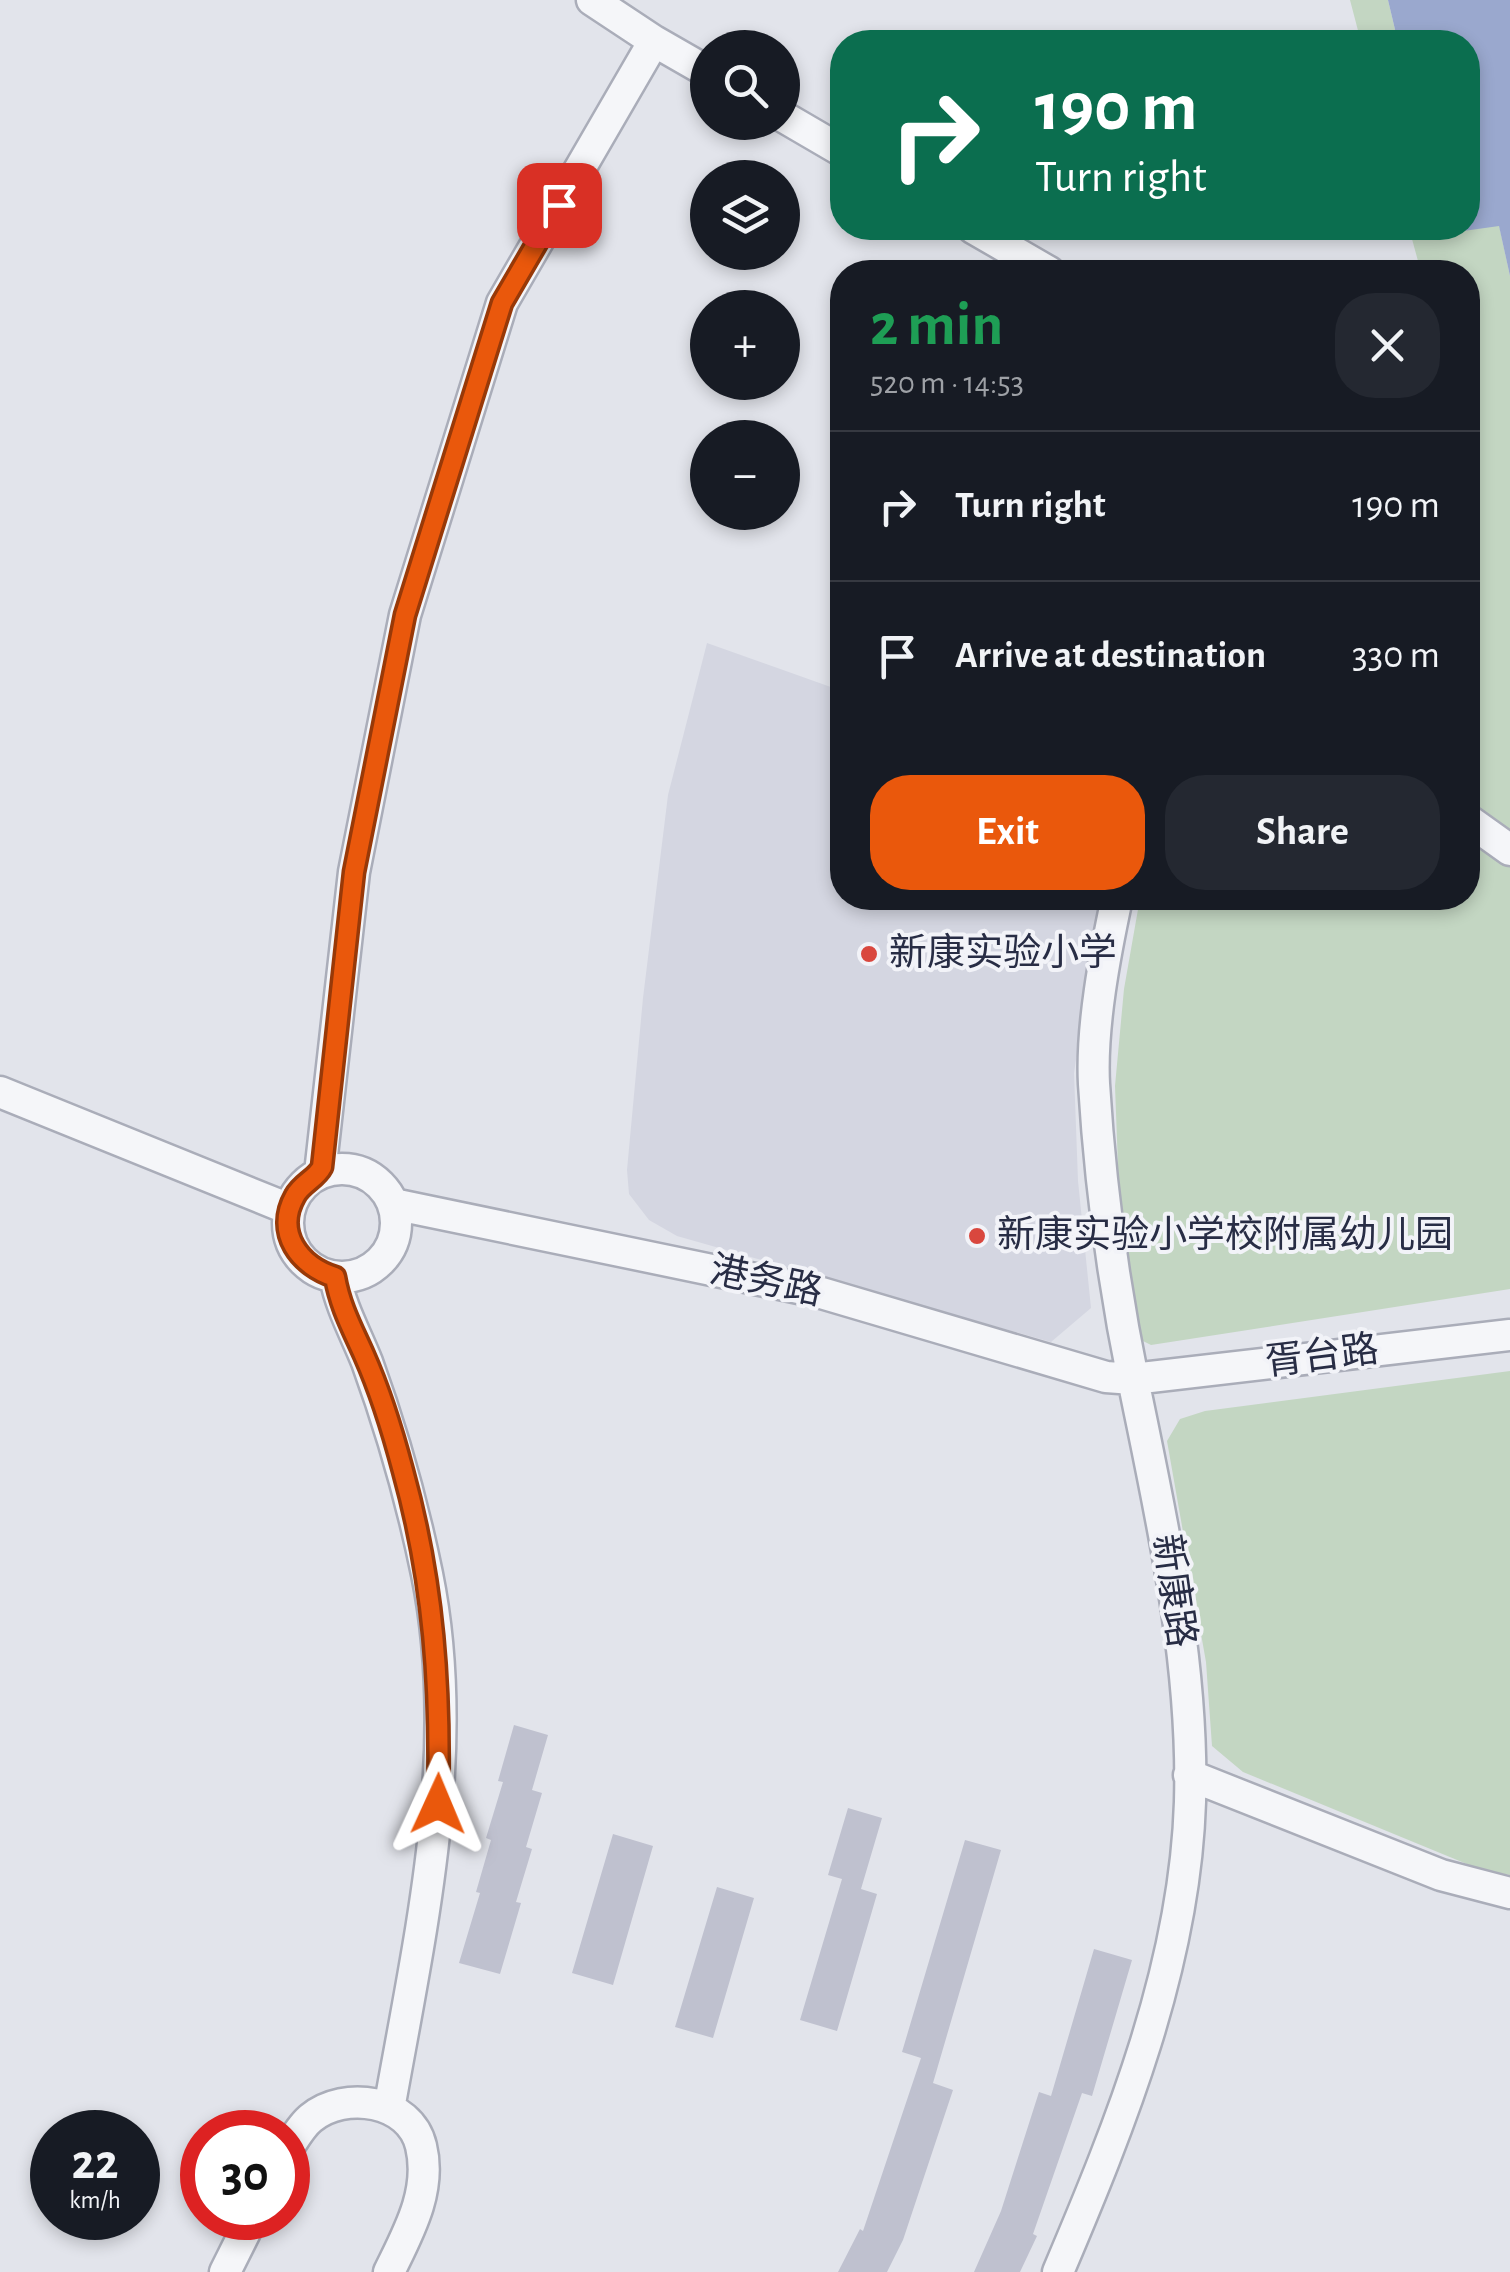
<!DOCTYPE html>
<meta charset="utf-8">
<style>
body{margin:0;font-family:"Alegreya Sans","Noto Sans SC",sans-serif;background:#242831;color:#f1f3f6;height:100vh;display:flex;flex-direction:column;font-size:38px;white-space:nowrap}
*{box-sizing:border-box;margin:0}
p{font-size:32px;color:#9ea1a6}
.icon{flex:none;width:55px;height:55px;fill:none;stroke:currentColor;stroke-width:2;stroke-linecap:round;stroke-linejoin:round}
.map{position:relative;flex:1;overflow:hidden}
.side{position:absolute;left:830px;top:260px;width:650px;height:650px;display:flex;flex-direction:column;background:#171b24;border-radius:40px;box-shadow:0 5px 15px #0003}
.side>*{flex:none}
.guide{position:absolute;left:830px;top:30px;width:650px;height:210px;border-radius:40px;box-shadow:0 5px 15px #0003;background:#0b6e4f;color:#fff;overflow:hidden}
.controls{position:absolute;left:690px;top:30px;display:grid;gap:20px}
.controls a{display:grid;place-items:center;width:110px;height:110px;border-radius:50%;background:#171b24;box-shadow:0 5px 15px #0003;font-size:50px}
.speed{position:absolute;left:30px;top:2110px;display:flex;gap:20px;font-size:50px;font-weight:700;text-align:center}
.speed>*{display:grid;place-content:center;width:130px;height:130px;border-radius:50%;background:#171b24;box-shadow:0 5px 15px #0003;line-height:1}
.speed small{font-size:25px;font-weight:400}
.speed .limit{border:15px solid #d22;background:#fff;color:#111}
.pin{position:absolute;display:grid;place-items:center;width:85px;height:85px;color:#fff;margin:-42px;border-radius:20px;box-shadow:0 5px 15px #0006}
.me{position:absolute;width:110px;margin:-55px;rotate:1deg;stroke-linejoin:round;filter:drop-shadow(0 0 8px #0008)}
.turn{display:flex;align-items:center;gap:35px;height:210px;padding:0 40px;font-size:45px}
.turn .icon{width:130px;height:130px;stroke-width:2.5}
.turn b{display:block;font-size:70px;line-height:85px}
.round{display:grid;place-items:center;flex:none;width:105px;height:105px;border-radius:40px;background:#242831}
.overview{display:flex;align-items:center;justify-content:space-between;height:170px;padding:0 40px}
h1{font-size:60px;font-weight:600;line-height:75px;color:#1e9e55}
.action{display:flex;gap:20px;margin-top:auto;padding:20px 40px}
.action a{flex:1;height:115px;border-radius:40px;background:#ea580c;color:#fff;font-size:40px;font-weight:600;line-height:115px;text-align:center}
.action a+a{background:#242831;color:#f1f3f6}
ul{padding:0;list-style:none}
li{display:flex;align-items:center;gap:30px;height:150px;padding:0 40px;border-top:2px solid #363941}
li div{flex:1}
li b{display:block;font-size:38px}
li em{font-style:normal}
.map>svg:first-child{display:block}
</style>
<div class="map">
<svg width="1510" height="2272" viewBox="0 0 1510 2272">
<rect width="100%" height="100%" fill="#e2e4eb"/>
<path fill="#d4d6e1" d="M707,643l135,48v207h257l-25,175 4,108 13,127 -40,34 -374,-106 -28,-16 -20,-26 -2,-24 16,-172 25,-203z"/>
<path fill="#c3d6c2" d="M1350,0h38l10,42h-37z
M1499,225l11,51v554l-42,-29v-529h-47l-12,-44h32l2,5z
M1468,832l42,28v429l-359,56 -12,-6 -16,-38 -8,-215 9,-97 16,-91h328z
M1510,1371v504l-31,-6 -236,-97 -31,-26 -6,-84 -39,-221 13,-22 25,-8z"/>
<path fill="#9aa8ce" d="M1388,0h122v276l-11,-50 -57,8 -1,-6h27v-186h-70z"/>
<path fill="#bfc1cf" d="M514,1725l34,10 -16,55 10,3 -16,54 6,2 -16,53 5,1 -21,71 -41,-11 21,-70 -4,-1 15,-52 -5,-2 17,-56 -5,-1z
M848,1808l34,10 -21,71 16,5 -40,137 -37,-11 42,-141 -14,-4z
M613,1834l40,12 -40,139 -41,-12z
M965,1840l36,10 -68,233 20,7 -50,150 -16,32h-49l22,-43 3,2 58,-173 -19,-6z
M717,1887l37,11 -41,140 -38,-11z
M1094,1949l38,11 -40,136 -10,-3 -49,141 4,2 -17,36h-46l27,-61 38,-119 12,4z"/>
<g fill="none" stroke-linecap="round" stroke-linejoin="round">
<g stroke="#aaadb9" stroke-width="35">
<path id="minor" d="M654,41l54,31
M782,116l60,35
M973,228l76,44
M1468,820l42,30
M0,1092l289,117
M288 1223a54 54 0 1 1 108 0a54 54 0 1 1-108 0Z
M320,1173l34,-301 51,-257 97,-312 152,-262 -62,-41
M393,1204l425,88 288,85 27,2 377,-44
M335,1277c6,31 20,55 32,85 25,69 45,139 60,212 36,177 -7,360 -38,535
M1189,1775l252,100 69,18
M288,2148c6,-9 14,-23 23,-30 34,-28 99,-18 110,28 11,45 -13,87 -32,126
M225,2272l27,-54
M1058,2272c63,-148 127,-307 132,-470 4,-142 -28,-280 -56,-418 -20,-97 -34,-201 -40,-300 -3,-57 11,-130 23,-186"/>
</g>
<use href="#minor" stroke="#f5f6f9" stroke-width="30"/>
</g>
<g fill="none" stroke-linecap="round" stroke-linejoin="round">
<g stroke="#983908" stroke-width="25">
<path id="route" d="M438,1804c3,-116 -4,-221 -35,-333 -10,-38 -23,-80 -39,-116 -12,-27 -24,-49 -29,-78 -35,-11 -61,-44 -40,-81 7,-13 21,-17 27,-29l32,-295 51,-257 97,-312 57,-98"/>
</g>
<use href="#route" stroke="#ea580c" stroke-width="18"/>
</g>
<g fill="#d9473e" stroke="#f2f3f8" stroke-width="4">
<circle cx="869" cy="954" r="10"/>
<circle cx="977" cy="1236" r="10"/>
</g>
<g text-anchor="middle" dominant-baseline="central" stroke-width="8" stroke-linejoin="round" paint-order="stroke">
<g font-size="38" fill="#282d45" stroke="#f2f3f8" text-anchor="start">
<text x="889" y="954">新康实验小学</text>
<text x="997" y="1236">新康实验小学校附属幼儿园</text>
</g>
<g font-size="38" fill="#282d45" stroke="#f2f3f8">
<text transform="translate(766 1282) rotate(12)">港务路</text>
<text transform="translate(1322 1357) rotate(-7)">胥台路</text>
<text transform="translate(1173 1591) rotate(82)">新康路</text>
</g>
</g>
</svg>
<div class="controls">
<a><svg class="icon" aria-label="search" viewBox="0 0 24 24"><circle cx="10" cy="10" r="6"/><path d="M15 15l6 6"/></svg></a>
<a><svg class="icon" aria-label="layers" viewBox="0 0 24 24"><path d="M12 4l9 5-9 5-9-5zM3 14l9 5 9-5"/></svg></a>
<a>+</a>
<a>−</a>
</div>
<div class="speed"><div>22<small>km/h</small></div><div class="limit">30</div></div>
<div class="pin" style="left:559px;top:205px;background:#d93025"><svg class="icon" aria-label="arrive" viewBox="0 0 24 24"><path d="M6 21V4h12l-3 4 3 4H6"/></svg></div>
<svg class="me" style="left:438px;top:1804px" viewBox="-20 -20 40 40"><path d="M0-17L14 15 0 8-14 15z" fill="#ea580c" stroke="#fff" stroke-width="4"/></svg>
<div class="guide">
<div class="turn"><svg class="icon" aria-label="right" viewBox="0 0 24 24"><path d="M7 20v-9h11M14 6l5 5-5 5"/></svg><div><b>190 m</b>Turn right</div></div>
</div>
<section class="side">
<div class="overview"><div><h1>2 min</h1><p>520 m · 14:53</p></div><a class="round"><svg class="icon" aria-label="close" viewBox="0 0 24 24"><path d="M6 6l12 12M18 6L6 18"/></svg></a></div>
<ul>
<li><svg class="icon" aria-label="right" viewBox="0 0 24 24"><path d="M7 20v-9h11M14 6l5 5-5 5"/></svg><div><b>Turn right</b></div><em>190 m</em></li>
<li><svg class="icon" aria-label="arrive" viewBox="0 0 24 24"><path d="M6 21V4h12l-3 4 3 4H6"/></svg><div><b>Arrive at destination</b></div><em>330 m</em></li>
</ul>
<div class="action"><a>Exit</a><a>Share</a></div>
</section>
</div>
